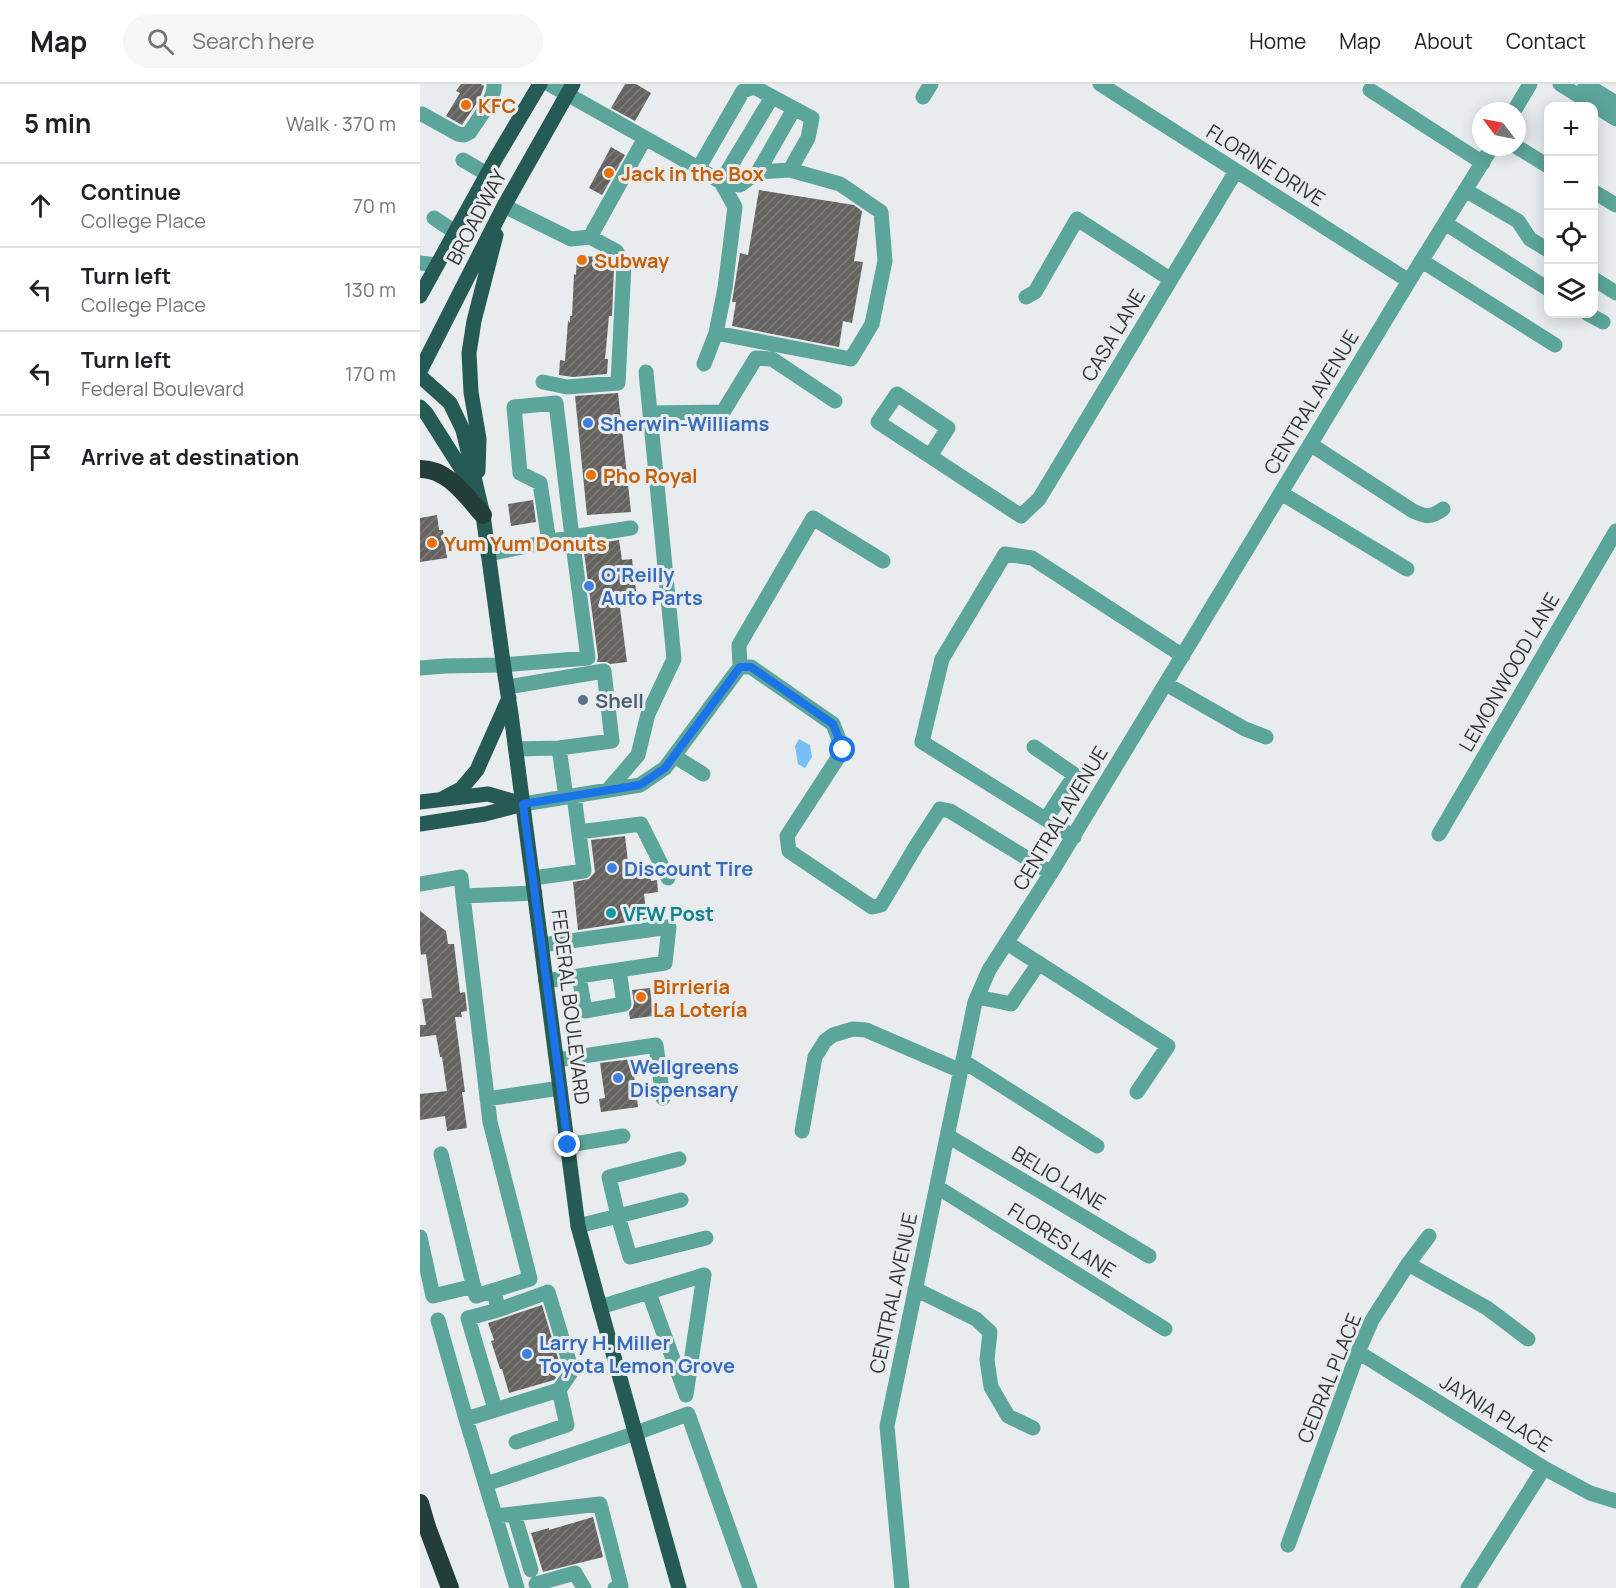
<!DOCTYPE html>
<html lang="en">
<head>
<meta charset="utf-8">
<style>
	body { margin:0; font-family:Manrope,sans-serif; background:#f6f6f6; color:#202124 }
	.controls { position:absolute; right:18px; top:18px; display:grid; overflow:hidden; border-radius:12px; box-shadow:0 3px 15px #0003 }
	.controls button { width:54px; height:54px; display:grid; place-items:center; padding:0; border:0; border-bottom:2px solid #e0e0e0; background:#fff; color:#202124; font:30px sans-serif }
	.compass { position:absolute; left:1052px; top:18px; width:54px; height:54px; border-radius:50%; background:#fff; box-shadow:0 3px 15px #0003; rotate:302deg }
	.stop { position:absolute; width:18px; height:18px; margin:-14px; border:4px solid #1a73e8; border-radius:50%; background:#fff }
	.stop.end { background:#1a73e8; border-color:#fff; box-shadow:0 2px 6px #0008 }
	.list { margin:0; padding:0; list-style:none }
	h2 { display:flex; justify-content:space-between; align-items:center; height:78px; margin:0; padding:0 24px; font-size:26px }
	h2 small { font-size:20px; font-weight:400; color:#757577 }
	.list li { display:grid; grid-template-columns:39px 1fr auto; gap:18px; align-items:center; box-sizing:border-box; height:84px; padding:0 24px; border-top:2px solid #e0e0e0 }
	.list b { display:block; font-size:22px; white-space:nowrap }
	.list p { margin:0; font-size:20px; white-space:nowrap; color:#757577 }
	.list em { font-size:20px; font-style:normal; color:#757577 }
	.icon { flex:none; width:33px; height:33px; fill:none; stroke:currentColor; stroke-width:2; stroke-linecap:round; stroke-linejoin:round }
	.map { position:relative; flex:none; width:1196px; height:1504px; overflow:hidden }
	header { display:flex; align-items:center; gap:36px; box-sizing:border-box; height:84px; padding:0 30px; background:#fff; border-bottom:2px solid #e0e0e0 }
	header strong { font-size:28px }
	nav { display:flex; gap:33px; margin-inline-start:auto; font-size:21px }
	.search { width:420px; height:54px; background:#f6f6f6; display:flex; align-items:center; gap:15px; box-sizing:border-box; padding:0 21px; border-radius:33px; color:#757577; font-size:22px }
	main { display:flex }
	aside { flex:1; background:#fff }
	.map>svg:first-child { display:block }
	.water { fill:#77bff6 }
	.building { fill:url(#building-hatch) }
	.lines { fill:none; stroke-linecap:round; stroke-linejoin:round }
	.minor { stroke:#5ca59b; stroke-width:15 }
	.major { stroke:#265a54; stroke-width:15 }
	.highway { stroke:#233e3a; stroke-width:18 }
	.route { stroke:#1a73e8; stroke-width:8 }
	.food-dot { fill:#e8710a; stroke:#e9ecee; stroke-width:2 }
	.shop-dot { fill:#3f7fe0; stroke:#e9ecee; stroke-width:2 }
	.service-dot { fill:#5c6f8a; stroke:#e9ecee; stroke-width:2 }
	.culture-dot { fill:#0f9aa8; stroke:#e9ecee; stroke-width:2 }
	.labels { text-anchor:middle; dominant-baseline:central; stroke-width:6; stroke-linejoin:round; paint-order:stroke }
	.food-label { font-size:20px; font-weight:bold; fill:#c56008; stroke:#e9ecee; text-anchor:start }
	.street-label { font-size:20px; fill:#333435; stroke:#e9ecee }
	.shop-label { font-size:20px; font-weight:bold; fill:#366cbe; stroke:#e9ecee; text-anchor:start }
	.service-label { font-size:20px; font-weight:bold; fill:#4e5e75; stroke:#e9ecee; text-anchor:start }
	.culture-label { font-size:20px; font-weight:bold; fill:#0d838f; stroke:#e9ecee; text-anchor:start }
</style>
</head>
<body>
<header>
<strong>Map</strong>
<div class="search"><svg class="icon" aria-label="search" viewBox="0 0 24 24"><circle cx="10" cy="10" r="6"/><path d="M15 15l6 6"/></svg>Search here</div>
<nav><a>Home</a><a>Map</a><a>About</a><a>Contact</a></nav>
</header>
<main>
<aside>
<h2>5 min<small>Walk · 370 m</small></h2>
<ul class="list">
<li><svg class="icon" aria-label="ahead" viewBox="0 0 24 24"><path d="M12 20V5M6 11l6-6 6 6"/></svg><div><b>Continue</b><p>College Place</p></div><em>70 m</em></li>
<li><svg class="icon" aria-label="left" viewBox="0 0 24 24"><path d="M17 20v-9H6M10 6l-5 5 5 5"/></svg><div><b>Turn left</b><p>College Place</p></div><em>130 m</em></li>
<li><svg class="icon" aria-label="left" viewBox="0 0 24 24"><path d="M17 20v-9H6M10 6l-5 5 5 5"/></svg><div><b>Turn left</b><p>Federal Boulevard</p></div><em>170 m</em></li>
<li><svg class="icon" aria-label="arrive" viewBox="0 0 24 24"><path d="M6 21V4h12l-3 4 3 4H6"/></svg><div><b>Arrive at destination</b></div></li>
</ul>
</aside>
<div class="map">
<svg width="1196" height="1504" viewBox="0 0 1196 1504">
	<defs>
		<pattern id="building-hatch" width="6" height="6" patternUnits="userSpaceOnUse" patternTransform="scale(1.5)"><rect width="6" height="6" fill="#656360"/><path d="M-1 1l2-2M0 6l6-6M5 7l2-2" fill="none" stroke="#7c7b78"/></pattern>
	</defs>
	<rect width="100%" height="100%" fill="#e9ecee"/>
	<path class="water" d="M379,655L390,661L392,673L385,684L378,680L375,662Z"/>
	<path class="building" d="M41,0H61L64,2L60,14L42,41L26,32L40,9L36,7Z
		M205,0H216L231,9L215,37L191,24Z
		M191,63L205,71L182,111L169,104Z
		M339,106L434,121L442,127L434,177L443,178L432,239L423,237L419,263L312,242L316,218H312L320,169L328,171Z
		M157,172L187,173L194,183L192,232H189L185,275H188L187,290L153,293L139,291L140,276L145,277L148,237L150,238V232H152L154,190L156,191Z
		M198,309L211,428L167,431L155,312Z
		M113,416L116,438L91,442L88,420Z
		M17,431L19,446H23L27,474L0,478V434Z
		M199,456L202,476L212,475L217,514L199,516L207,578L190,580L187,578H177L178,573L163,461Z
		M205,752L209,786L229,783L231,797L237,796L238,808L224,810L227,835L158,846L153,798L169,795L175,788L171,756Z
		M0,827L26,847L28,860H34L40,909L45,908L47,927L41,928L42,933H35L45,1008H42L47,1044L27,1047L25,1032L0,1036V1010L27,1007L22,973H20L16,951L0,953V941H6L2,915L12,914L6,870L1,871L0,862Z
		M230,904L233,932L210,935L209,928L213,924L214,919L212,906Z
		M212,975L218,1023L181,1028L179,1015L185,1014L180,979Z
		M122,1221L141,1284L133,1287L136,1294L134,1296L89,1309L82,1285H80L71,1257L74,1256L68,1239Z
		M173,1433L183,1473L123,1488L111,1449L129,1444V1446Z"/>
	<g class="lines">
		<path class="minor" d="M129,0L259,73L301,98L320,101L338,88L370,86L388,54L392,34L334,3L332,0
			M680,0L989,197
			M1140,0L1196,35
			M1165,0L1196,19
			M950,6L1063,79
			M503,13L511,0
			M1094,27L1110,0
			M2,30L38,50L44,51L50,48C57,36 76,14 74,0
			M1097,63L1128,82
			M43,76L67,90
			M278,85L323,7L334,3
			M338,88L374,25
			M1045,106L1098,137L1110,155L1128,166
			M1174,108L1196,121
			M84,122L151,155L170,153L196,167L204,180L198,299L147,303L123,298
			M14,134L35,148
			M1025,139L1128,205
			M170,153L225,54
			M1002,177L1135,261
			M0,179L17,181
			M1174,195L1196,209
			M606,213L615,208L657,135L750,195
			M1168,230L1183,238
			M296,249L431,275L452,240L465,177L461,128L420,100L370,86
			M284,280L296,249L305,204L315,123L301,98L352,13
			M230,329L303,328L336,274L352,275L415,317
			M890,360L993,427C1006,433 1011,434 1023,425
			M510,372L528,344L477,310L458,338L601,432L619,415L816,87
			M861,409L987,485
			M129,458L120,399L100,389L94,323L136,319L152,453L211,444
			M320,583H331L413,640L423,666L367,752L369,767L452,823L461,821L496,762L520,725L530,727L631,789
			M320,583L319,561L393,434L463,477
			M0,584L25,582L83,581L168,574L152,453L68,470
			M746,600L825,645L846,653
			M87,603L184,587L192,657L139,664L96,665
			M614,663L655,691L626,735
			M139,664L146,713
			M254,672L283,690
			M188,706L218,671L228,630L254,575L226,288
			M103,720L220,701L245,684L320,583
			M159,748L221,740L248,794
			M1019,750L1196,447
			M654,753L502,658L522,575L585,470L612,474L763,572
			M113,794L164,787L154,712
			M0,800L41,793L43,812L115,809
			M587,859L748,962L717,1008
			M122,861L249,843L245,879L126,897
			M159,892L165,927L204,920L199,886
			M558,913L591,920L619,879
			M137,976L236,961L243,1014
			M543,977L677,1062
			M67,1015L140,1004
			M382,1047L395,973L405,957L413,951L433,945L446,946L541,987
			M528,1052L729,1172
			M148,1061L203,1052
			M21,1070L56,1212L110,1195L70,1038L43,812
			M517,1103L745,1245
			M261,1116L198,1132L210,1173L286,1154
			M158,1142L198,1132L189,1093L259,1075
			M0,1153L13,1212L54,1202
			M988,1180L1067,1224L1108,1255
			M495,1205L556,1235L570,1248L567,1276L571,1303L588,1332L613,1344
			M229,1209L265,1308
			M180,1223L284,1191L266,1311
			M18,1236L46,1335L139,1306L152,1287L128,1208L78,1226L74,1206
			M938,1268L1124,1384L1170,1409L1196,1417
			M75,1325L48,1234L78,1226
			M46,1335L97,1504
			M96,1358L147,1341L139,1306
			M66,1400L216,1349L268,1330L330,1504
			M94,1430L111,1486
			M76,1432L180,1420L201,1502L195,1504
			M868,1461L938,1268L952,1236L988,1180L1009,1152
			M118,1504L116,1500L155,1489L164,1504
			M482,1504L467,1342L555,918L569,886L631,789L989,197L1072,63
			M1048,1504L1124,1384"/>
		<path class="major" d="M0,212L76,74L120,0
			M0,287L84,122L153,0
			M0,292L30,319L43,346L63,431L84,585L91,630L158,1142L180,1223L259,1504
			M0,323L6,329L51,400
			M58,387L59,355L51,308L49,269L54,237L76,151
			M24,714L41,705L57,686L89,614
			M0,718L68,710L103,720
			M0,740L65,730L103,720"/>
		<path class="highway" d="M0,385C27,384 47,413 63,431
			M0,1419L7,1443L30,1504"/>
	</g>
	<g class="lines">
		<path class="route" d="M148,1061L103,720L220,701L245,684L320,583H331L413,640L423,666"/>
	</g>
	<g class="food-dot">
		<circle cx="46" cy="21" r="6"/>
		<circle cx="189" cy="89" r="6"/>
		<circle cx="162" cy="176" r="6"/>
		<circle cx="171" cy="391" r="6"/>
		<circle cx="12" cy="459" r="6"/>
		<circle cx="221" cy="913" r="6"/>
	</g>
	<g class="shop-dot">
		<circle cx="168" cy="339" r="6"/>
		<circle cx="169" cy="502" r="6"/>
		<circle cx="192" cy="784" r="6"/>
		<circle cx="198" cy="994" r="6"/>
		<circle cx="107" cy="1270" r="6"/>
	</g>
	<circle class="service-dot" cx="163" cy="616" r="6"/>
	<circle class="culture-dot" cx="191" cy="829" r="6"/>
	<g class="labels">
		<g class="food-label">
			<text x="58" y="21">KFC</text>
			<text x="201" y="89">Jack in the Box</text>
			<text x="174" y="176">Subway</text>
			<text x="183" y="391">Pho Royal</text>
			<text x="24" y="459">Yum Yum Donuts</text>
			<text x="233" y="902">Birrieria<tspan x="233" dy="23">La Lotería</tspan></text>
		</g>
		<g class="street-label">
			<text transform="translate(846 81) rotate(32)">FLORINE DRIVE</text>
			<text transform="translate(56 133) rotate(-62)">BROADWAY</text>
			<text transform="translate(693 251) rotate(-59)">CASA LANE</text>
			<text transform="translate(891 318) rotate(-59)">CENTRAL AVENUE</text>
			<text transform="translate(1089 588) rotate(-60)">LEMONWOOD LANE</text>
			<text transform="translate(640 734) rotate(-59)">CENTRAL AVENUE</text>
			<text transform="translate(151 923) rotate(83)">FEDERAL BOULEVARD</text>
			<text transform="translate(639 1094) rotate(31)">BELIO LANE</text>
			<text transform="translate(642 1156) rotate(32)">FLORES LANE</text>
			<text transform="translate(473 1209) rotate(-78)">CENTRAL AVENUE</text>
			<text transform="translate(909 1294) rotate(-68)">CEDRAL PLACE</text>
			<text transform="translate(1076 1329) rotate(32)">JAYNIA PLACE</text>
		</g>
		<g class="shop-label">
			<text x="180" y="339">Sherwin-Williams</text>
			<text x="181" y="490">O'Reilly<tspan x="181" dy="23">Auto Parts</tspan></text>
			<text x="204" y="784">Discount Tire</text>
			<text x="210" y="982">Wellgreens<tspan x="210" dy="23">Dispensary</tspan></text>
			<text x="119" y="1258">Larry H. Miller<tspan x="119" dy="23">Toyota Lemon Grove</tspan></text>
		</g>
		<g class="service-label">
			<text x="175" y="616">Shell</text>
		</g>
		<g class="culture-label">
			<text x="203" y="829">VFW Post</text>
		</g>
	</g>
</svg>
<div class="controls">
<button>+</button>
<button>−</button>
<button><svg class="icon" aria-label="locate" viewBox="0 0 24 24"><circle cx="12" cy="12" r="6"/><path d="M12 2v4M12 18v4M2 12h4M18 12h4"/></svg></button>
<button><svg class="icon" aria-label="layers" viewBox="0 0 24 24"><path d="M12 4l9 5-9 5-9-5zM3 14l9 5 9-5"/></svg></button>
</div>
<svg class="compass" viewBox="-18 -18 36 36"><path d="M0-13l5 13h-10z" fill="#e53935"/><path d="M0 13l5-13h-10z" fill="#757577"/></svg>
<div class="stop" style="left:423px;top:666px"></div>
<div class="stop end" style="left:148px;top:1061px"></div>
</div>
</main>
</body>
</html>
